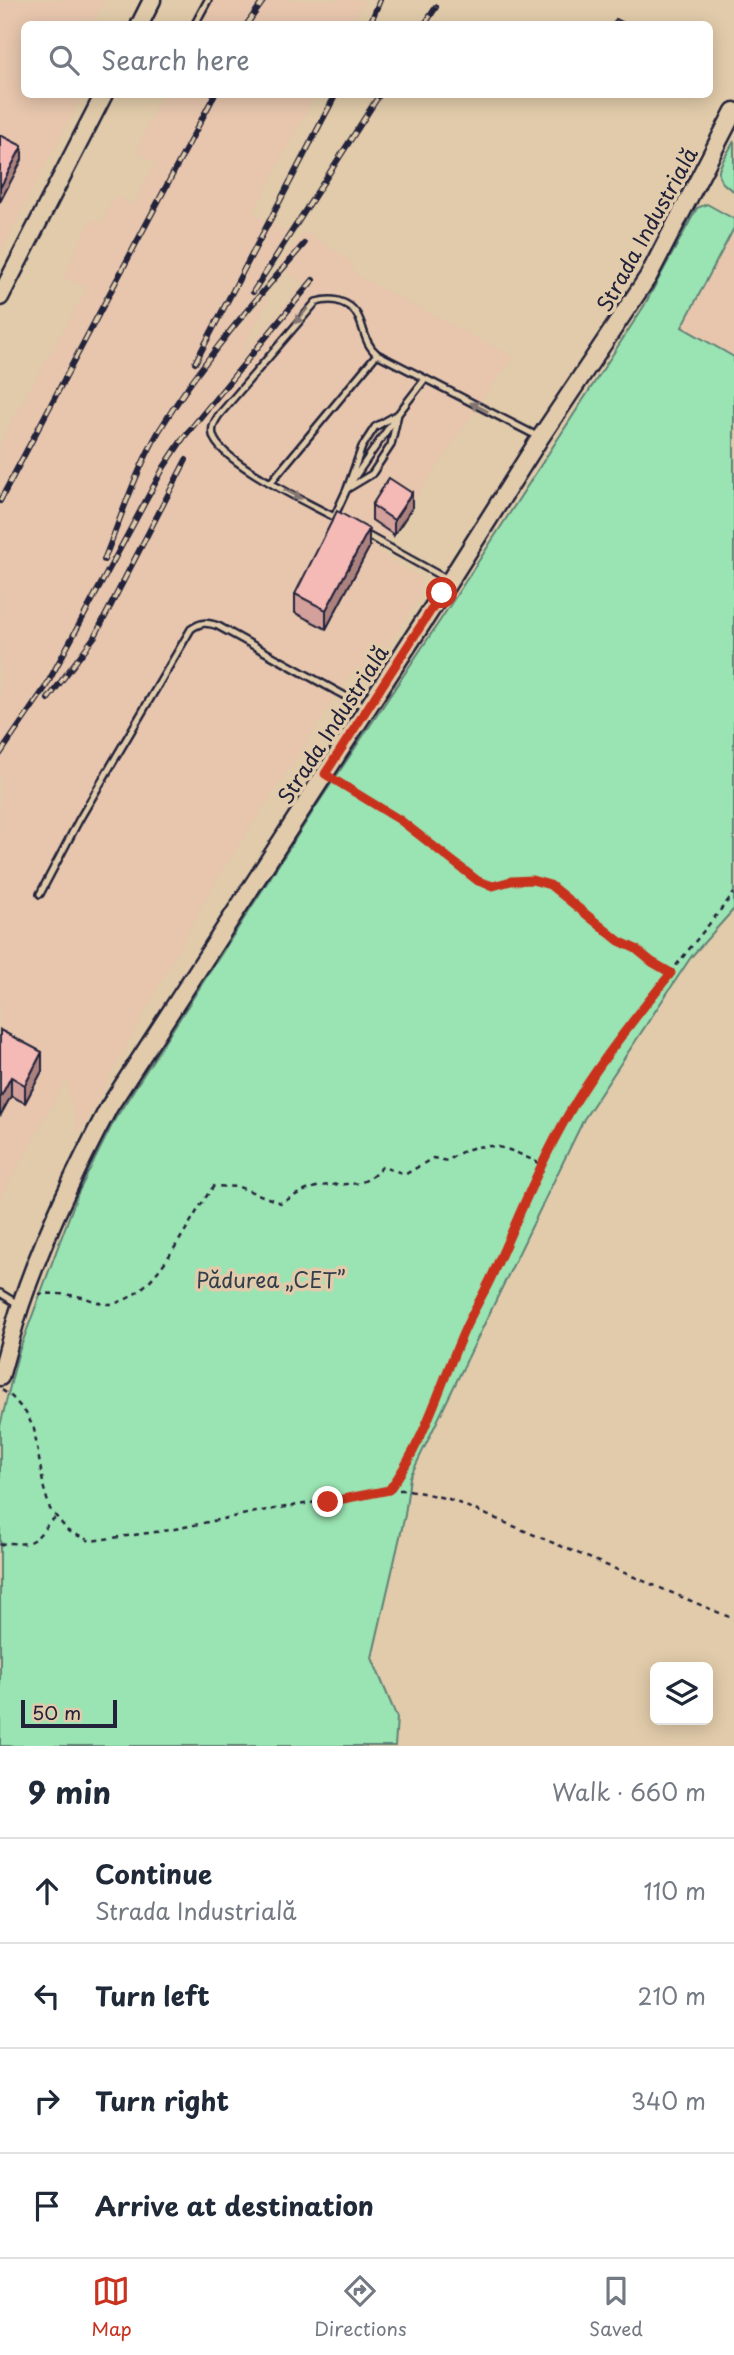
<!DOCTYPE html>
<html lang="en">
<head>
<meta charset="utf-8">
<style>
	body { margin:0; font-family:"Playpen Sans",sans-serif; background:#f6f6f7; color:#1f2937 }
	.controls { position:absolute; right:21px; bottom:21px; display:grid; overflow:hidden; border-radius:10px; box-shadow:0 4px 18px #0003 }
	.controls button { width:63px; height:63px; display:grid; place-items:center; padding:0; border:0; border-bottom:2px solid #e0e1e3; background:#fff; color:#1f2937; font:35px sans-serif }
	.scale { position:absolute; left:21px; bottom:18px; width:96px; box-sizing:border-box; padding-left:7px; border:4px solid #22223b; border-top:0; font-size:19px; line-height:24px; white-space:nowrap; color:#22223b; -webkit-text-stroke:5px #e1cbaa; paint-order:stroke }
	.stop { position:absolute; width:21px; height:21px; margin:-16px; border:5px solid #c8321e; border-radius:50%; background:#fff }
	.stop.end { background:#c8321e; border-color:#fff; box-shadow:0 2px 7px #0008 }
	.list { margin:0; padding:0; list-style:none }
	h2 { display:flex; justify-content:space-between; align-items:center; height:91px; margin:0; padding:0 28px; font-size:30px }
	h2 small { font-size:23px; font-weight:400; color:#747a83 }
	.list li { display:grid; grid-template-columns:46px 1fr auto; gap:21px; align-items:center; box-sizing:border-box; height:105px; padding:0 28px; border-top:2px solid #e0e1e3 }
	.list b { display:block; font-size:26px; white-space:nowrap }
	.list p { margin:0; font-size:23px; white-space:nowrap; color:#747a83 }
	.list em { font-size:23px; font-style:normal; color:#747a83 }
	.icon { flex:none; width:38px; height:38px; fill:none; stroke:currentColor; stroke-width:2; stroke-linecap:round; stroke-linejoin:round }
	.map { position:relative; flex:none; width:734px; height:1746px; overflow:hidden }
	.search { position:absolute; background:#fff; box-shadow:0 4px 18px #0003; left:21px; right:21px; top:21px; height:77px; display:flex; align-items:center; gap:18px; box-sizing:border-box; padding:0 24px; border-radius:10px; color:#747a83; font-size:26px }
	.sheet { height:511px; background:#fff }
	nav { display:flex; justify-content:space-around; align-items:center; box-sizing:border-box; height:98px; border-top:2px solid #e0e1e3; background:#fff; font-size:19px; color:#747a83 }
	nav a { display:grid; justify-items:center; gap:4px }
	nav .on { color:#c8321e }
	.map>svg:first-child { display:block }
	.built { fill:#e7c6ad }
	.green { fill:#9ae3b2; stroke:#5e8276; stroke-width:2 }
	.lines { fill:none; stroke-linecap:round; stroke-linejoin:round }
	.lane-casing { stroke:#22223b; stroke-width:10 }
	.secondary-casing { stroke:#22223b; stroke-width:21 }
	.path { stroke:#22223b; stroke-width:2.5; stroke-dasharray:5 5; stroke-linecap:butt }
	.lane { stroke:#e1cbaa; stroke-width:5 }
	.secondary { stroke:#e1cbaa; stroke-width:16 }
	.rail-casing { stroke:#22223b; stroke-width:6 }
	.rail { stroke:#e1cbaa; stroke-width:3.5; stroke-dasharray:10; stroke-linecap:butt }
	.wall { fill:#d3a09c; stroke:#22223b; stroke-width:2 }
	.shaded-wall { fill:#ac827f; stroke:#22223b; stroke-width:2 }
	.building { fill:#f5bab5; stroke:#22223b; stroke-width:2 }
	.oneway { fill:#827672 }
	.route { stroke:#c8321e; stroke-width:9 }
	.labels { text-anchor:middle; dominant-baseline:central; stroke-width:7; stroke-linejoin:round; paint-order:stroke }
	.street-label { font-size:21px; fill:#22223b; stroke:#e1cbaa }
	.park-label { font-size:21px; fill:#343f4d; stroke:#e1cbaa }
</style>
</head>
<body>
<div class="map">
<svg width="734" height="1746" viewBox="0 0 734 1746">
	<rect width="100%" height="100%" fill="#e1cbaa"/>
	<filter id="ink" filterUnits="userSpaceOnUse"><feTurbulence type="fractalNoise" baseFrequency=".0143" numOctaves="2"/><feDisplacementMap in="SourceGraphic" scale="14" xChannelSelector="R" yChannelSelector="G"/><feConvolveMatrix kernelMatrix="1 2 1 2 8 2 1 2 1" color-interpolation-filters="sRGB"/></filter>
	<g filter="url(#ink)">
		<path class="built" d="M0,0H105L92,24H24V94L82,95L0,254Z
			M203,0H366L352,24H190Z
			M163,95H315L253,213L289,232L257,287L259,291L235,321L242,325L265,296L269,299L240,356L304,283L277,266L305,231L349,260L356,275L514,357L493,384L410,506L412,508L394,535L391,533L378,552L421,578L419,599L374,666L354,669L217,878L79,1134L66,1080L0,1199V442L87,288L63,277L91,219L101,223L115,195L133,205L155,163L136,151Z
			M734,228V357L681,327Z"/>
		<path class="green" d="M734,141V191C706,176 723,163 734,141Z
			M707,204L734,219V228L682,327L734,357V909L691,957L584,1119L410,1477L405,1515L372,1658L397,1718L395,1746H0V1426L18,1354L78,1193L115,1119L319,802L441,619L644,306L697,208Z"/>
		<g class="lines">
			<g class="lane-casing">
				<path id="lane" d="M195,24L208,0
					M352,481L396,417
					M271,482L377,354
					M347,489L362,447L375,427L398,414
					M335,515L347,489L372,474L391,445L398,414L425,379
					M338,519C312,505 218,461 213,435C211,427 215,421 219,415L316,302C324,300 330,299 338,301C369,310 357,338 377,354L537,436
					M365,534L448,580
					M40,894L79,820L191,629C201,622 206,622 218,626L365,707
					M0,1293L18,1304"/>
			</g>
			<g class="secondary-casing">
				<path id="secondary" d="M140,24L152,0
					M0,297L104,94
					M0,1377C7,1353 13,1328 21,1304C44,1236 75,1171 109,1107L442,593L540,438L648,277L734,111"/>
			</g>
			<path class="path" d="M337,781L400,820L478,881L493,886L511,881L532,880L549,885L619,941L636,949L652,962L672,973
				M38,1294C53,1293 67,1294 82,1297C90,1299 100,1304 108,1304C155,1302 188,1218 214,1186L239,1187L281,1203C294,1196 307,1188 322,1186C349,1181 361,1191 382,1167L406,1174L433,1158L447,1161C483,1135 507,1147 542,1165
				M2,1390L12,1397L26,1413L34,1429L44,1489L50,1509L68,1531L90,1541L170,1530L256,1512L389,1490L401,1474L420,1439L440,1394L464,1332L493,1274L548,1152L581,1093L631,1022L734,893
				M389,1490H409L449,1499L734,1619
				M0,1545C9,1540 19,1546 29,1542C41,1538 45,1524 55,1518"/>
			<use href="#lane" class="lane"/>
			<use href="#secondary" class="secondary"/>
			<g class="rail-casing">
				<path id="rail" d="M247,24L264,0
					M370,24L380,0
					M425,24L436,7
					M253,292L380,94
					M195,363L336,94
					M0,501L215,94
					M104,560C121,517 136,471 159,431C200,363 252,304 304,244
					M48,699L95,636L186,460
					M0,754L45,688L164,467L184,437L313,280"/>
			</g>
			<use href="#rail" class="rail"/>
		</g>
		<path class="wall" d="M372,505L412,508L394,535L372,520Z
			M369,548L326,629L295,613V594Z
			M0,1030L42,1071L25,1103L11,1096L0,1116Z"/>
		<path class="shaded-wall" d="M22,146V160L0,202V188Z
			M412,493V508L394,535V520Z
			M369,529V548L326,629V610Z
			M42,1052V1071L25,1103V1085Z
			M11,1077V1096L0,1116V1098Z"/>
		<path class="building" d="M616,19L626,24H613Z
			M0,135L22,146L0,188Z
			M389,478L412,493L394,520L372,505Z
			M337,511L369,529L326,610L295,594Z
			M0,1030L42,1052L25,1085L11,1077L0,1098Z"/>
		<defs><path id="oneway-solid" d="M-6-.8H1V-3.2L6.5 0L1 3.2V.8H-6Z" transform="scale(1.75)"/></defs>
		<g class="oneway">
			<use href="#oneway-solid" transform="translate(301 316) rotate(130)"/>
			<use href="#oneway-solid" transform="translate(479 407) rotate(-153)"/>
			<use href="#oneway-solid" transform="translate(293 494) rotate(29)"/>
		</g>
	</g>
	<g class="lines" filter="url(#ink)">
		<path class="route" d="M328,1502L389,1490C425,1442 440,1385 464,1331C473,1310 486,1291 495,1269C522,1210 546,1147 582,1092C609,1050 640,1011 671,973L652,962L636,949L619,941L550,885L532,880L511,881L493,886L478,881L400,820L325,774L442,593"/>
	</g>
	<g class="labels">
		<g class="street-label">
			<text transform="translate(646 229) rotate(-61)">Strada Industrială</text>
			<text transform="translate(332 724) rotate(-57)">Strada Industrială</text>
		</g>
		<g class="park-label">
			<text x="271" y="1279">Pădurea „CET”</text>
		</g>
	</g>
</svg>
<div class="controls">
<button><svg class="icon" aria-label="layers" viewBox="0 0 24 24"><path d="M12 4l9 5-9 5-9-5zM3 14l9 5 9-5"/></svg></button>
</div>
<div class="scale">50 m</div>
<div class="stop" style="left:442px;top:593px"></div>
<div class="stop end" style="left:328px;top:1502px"></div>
<div class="search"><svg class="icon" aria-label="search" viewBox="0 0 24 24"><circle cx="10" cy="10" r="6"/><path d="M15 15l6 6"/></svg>Search here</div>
</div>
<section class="sheet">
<h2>9 min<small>Walk · 660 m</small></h2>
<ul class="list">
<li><svg class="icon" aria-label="ahead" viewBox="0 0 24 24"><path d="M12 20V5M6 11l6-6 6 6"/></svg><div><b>Continue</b><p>Strada Industrială</p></div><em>110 m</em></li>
<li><svg class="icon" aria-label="left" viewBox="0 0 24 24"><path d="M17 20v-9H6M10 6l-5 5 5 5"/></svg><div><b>Turn left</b></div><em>210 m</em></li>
<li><svg class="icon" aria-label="right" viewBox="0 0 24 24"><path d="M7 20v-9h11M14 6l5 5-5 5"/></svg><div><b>Turn right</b></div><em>340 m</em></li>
<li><svg class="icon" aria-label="arrive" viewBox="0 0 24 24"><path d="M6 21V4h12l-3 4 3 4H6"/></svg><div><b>Arrive at destination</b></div></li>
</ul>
</section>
<nav>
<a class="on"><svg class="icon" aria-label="map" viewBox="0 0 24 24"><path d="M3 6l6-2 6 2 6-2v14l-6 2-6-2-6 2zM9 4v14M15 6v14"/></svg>Map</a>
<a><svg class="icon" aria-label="directions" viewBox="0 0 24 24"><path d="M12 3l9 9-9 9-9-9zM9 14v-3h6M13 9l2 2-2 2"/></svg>Directions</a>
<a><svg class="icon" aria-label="saved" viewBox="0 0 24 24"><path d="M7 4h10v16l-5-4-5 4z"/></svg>Saved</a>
</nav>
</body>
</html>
